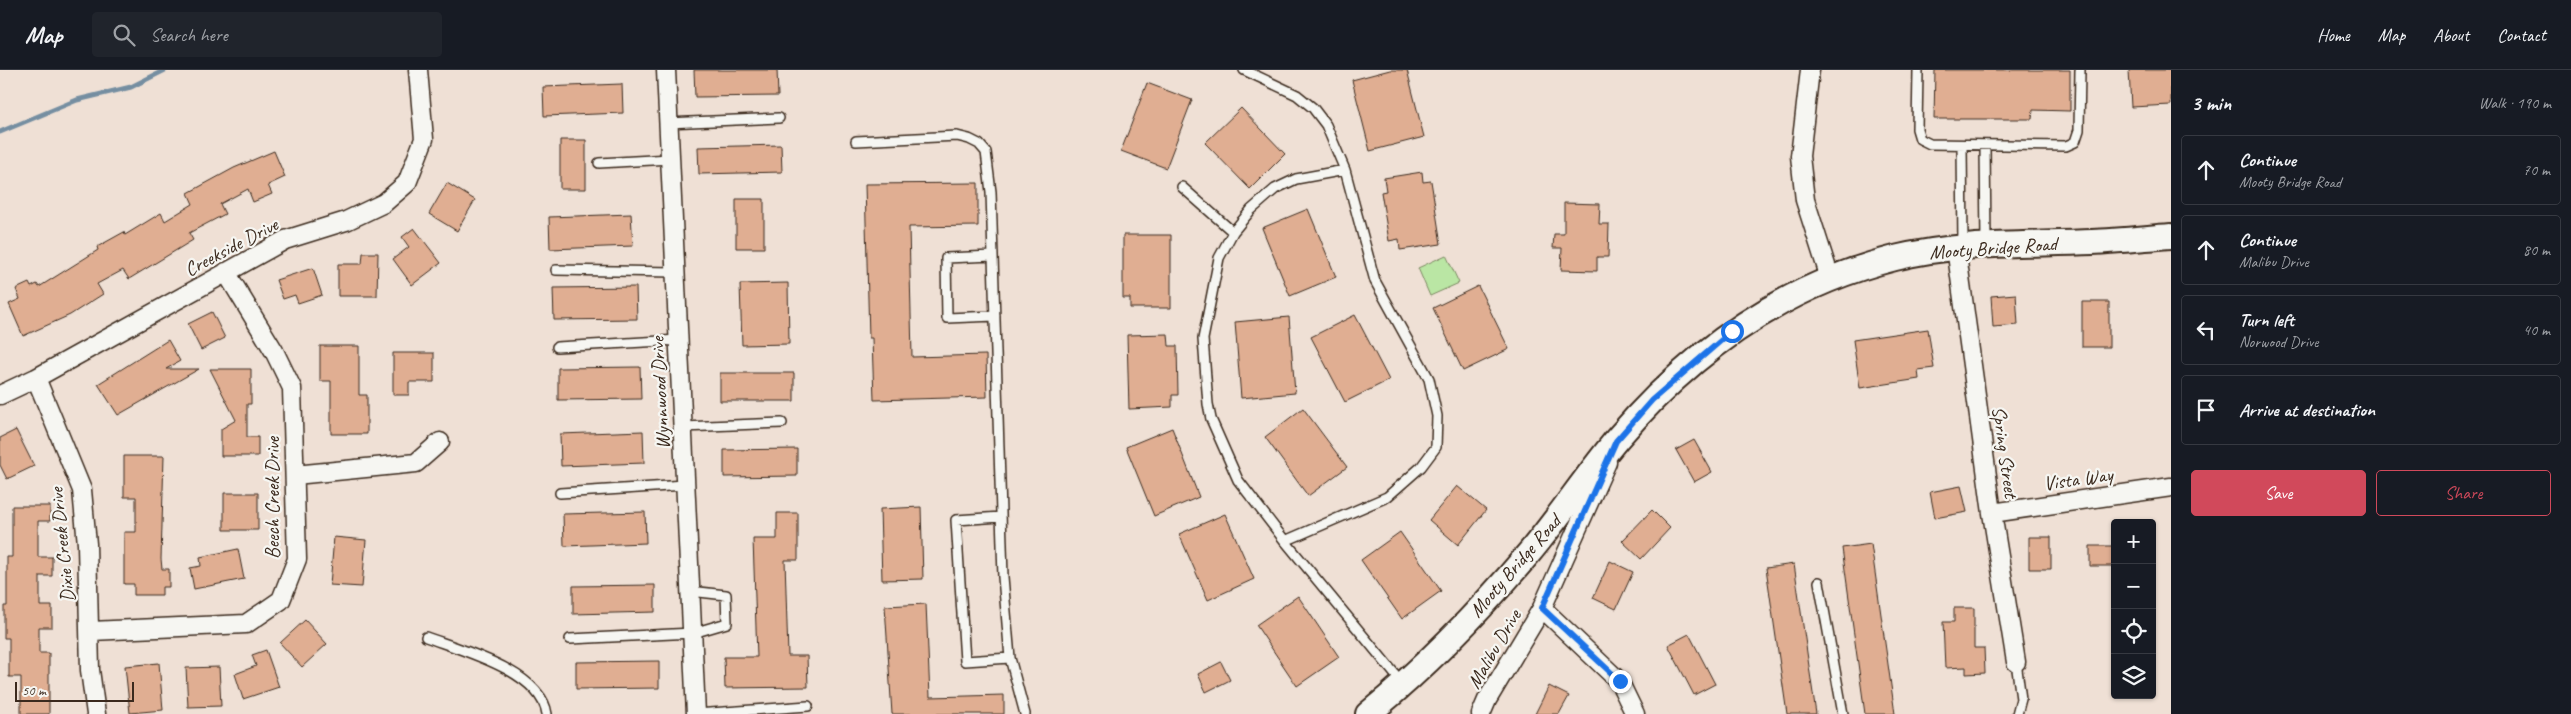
<!DOCTYPE html>
<html lang="en">
<head>
<meta charset="utf-8">
<style>
	body { margin:0; font-family:Caveat,sans-serif; background:#20242c; color:#f1f3f6 }
	.controls { position:absolute; right:15px; bottom:15px; display:grid; overflow:hidden; border-radius:5px; box-shadow:0 1px 4px #0004 }
	.controls button { width:45px; height:45px; display:grid; place-items:center; padding:0; border:0; border-bottom:1px solid #363941; background:#171b24; color:#f1f3f6; font:25px sans-serif }
	.scale { position:absolute; left:15px; bottom:12px; width:119px; box-sizing:border-box; padding-left:5px; border:2px solid #3b2a1e; border-top:0; font-size:14px; line-height:18px; white-space:nowrap; color:#3b2a1e; -webkit-text-stroke:4px #f6f6f2; paint-order:stroke }
	.stop { position:absolute; width:15px; height:15px; margin:-11px; border:4px solid #1a73e8; border-radius:50%; background:#fff }
	.stop.end { background:#1a73e8; border-color:#fff; box-shadow:0 1px 5px #0008 }
	.list { margin:0; padding:0; list-style:none }
	h2 { display:flex; justify-content:space-between; align-items:center; height:65px; margin:0; padding:0 20px; font-size:21px }
	h2 small { font-size:16px; font-weight:400; color:#9ea1a6 }
	.list li { display:grid; grid-template-columns:32px 1fr auto; gap:15px; align-items:center; box-sizing:border-box; height:70px; margin:0 10px 10px; padding:0 10px; border:1px solid #363941; border-radius:5px }
	.list b { display:block; font-size:19px; white-space:nowrap }
	.list p { margin:0; font-size:16px; white-space:nowrap; color:#9ea1a6 }
	.list em { font-size:16px; font-style:normal; color:#9ea1a6 }
	.actions { display:flex; gap:10px; padding:15px 20px }
	.actions a { flex:1; padding:11px 0; border:1px solid #d1495b; border-radius:5px; text-align:center; font-size:18px; color:#d1495b }
	.actions .main { background:#d1495b; color:#fff }
	.icon { flex:none; width:28px; height:28px; fill:none; stroke:currentColor; stroke-width:2; stroke-linecap:round; stroke-linejoin:round }
	.map { position:relative; flex:none; width:2171px; height:644px; overflow:hidden }
	header { display:flex; align-items:center; gap:30px; box-sizing:border-box; height:70px; padding:0 25px; background:#171b24; border-bottom:1px solid #363941 }
	header strong { font-size:24px }
	nav { display:flex; gap:28px; margin-inline-start:auto; font-size:18px }
	.search { width:350px; height:45px; background:#20242c; display:flex; align-items:center; gap:12px; box-sizing:border-box; padding:0 18px; border-radius:5px; color:#9ea1a6; font-size:19px }
	main { display:flex }
	aside { flex:1; background:#171b24 }
	.map>svg:first-child { display:block }
	.green { fill:#bae6a4; stroke:#7a8861 }
	.lines { fill:none; stroke-linecap:round; stroke-linejoin:round }
	.stream { stroke:#748ea1; stroke-width:5 }
	.building { fill:#e0ae92; stroke:#3b2a1e }
	.lane-casing { stroke:#3b2a1e; stroke-width:12 }
	.street-casing { stroke:#3b2a1e; stroke-width:21 }
	.secondary-casing { stroke:#3b2a1e; stroke-width:28 }
	.lane { stroke:#f6f6f2; stroke-width:9 }
	.street { stroke:#f6f6f2; stroke-width:18 }
	.secondary { stroke:#f6f6f2; stroke-width:24 }
	.route { stroke:#1a73e8; stroke-width:6 }
	.labels { text-anchor:middle; dominant-baseline:central; stroke-width:4.5; stroke-linejoin:round; paint-order:stroke }
	.street-label { font-size:20px; fill:#3b2a1e; stroke:#f6f6f2 }
</style>
</head>
<body>
<header>
<strong>Map</strong>
<div class="search"><svg class="icon" aria-label="search" viewBox="0 0 24 24"><circle cx="10" cy="10" r="6"/><path d="M15 15l6 6"/></svg>Search here</div>
<nav><a>Home</a><a>Map</a><a>About</a><a>Contact</a></nav>
</header>
<main>
<div class="map">
<svg width="2171" height="644" viewBox="0 0 2171 644">
	<rect width="100%" height="100%" fill="#efe0d5"/>
	<filter id="ink" filterUnits="userSpaceOnUse"><feTurbulence type="fractalNoise" baseFrequency=".02" numOctaves="2"/><feDisplacementMap in="SourceGraphic" scale="10" xChannelSelector="R" yChannelSelector="G"/><feConvolveMatrix kernelMatrix="1 2 1 2 8 2 1 2 1" color-interpolation-filters="sRGB"/></filter>
	<g filter="url(#ink)">
		<path class="green" d="M1446,185L1459,213L1430,226L1418,198Z"/>
		<g class="lines">
			<path class="stream" d="M0,62L77,30L131,17L165,0"/>
		</g>
		<path class="building" d="M694,0H777L778,26L695,27Z
			M1390,0H1407L1424,67L1370,81L1352,10Z
			M1935,0H2070V41L2033,40L2032,49H1934Z
			M2129,0H2171V35L2131,37Z
			M1147,13L1192,30L1166,98L1121,81Z
			M622,14L623,43L544,46L543,17Z
			M1241,38L1285,84L1250,119L1205,73Z
			M560,70H586V119H560Z
			M781,75L782,102L699,104L698,77Z
			M274,81L285,107L268,115L272,124L253,132L248,119L220,134L225,144L189,163L193,170L129,209L123,200L97,214L103,224L70,245L23,266L9,234L20,229L16,219L29,213L31,217L37,214L39,217L98,180L97,177L124,162L125,165L161,143L165,151L193,134L188,123L234,98Z
			M1422,102L1423,112L1431,111L1441,174L1400,180L1399,169L1389,171L1381,122L1386,121L1384,108Z
			M447,113L475,130L457,161L429,144Z
			M978,113V156L909,157L912,287L986,285L987,327L874,330L872,268H869L865,114Z
			M736,129H764V178H736Z
			M1564,133L1600,134L1599,154H1609L1608,187H1597V201L1561,200L1562,178H1553L1554,164H1564Z
			M1308,139L1336,207L1290,226L1262,158Z
			M631,144L633,176L550,179L549,147Z
			M414,158L441,193L412,215L393,189L409,177L402,167Z
			M1123,165H1171V238H1130V228H1123Z
			M363,183H378L377,226H338V194H362Z
			M313,198L322,225L298,233L295,225L283,229L276,210Z
			M788,213L789,274L742,275L740,214Z
			M1478,216L1509,279L1463,301L1433,238Z
			M636,217L637,249L554,250L553,218Z
			M2016,224L2018,255L1993,257L1991,226Z
			M2082,232H2109V277H2082Z
			M212,242L225,268L201,280L188,254Z
			M1355,245L1389,310L1345,332L1311,267Z
			M1289,247L1295,323L1241,328L1235,252Z
			M1928,259L1934,298L1918,300L1919,309L1860,318L1853,270Z
			M1168,264L1169,276H1177L1178,325H1172V337L1129,339L1127,265Z
			M168,270L180,291L166,299H199L118,345L98,314Z
			M320,276H359V325H367V364H331V311H320Z
			M393,283H434V312H409V325H393Z
			M640,297L641,329L558,330V298Z
			M210,299H251V334H247V367H258V386H221V359L236,350Z
			M720,303H794V331H720Z
			M1303,338L1347,397L1308,426L1265,367Z
			M1172,358L1199,427L1154,446L1126,377Z
			M16,360L34,396L7,409L0,395V368Z
			M643,361L644,393L561,396L560,364Z
			M1694,370L1712,402L1694,412L1676,380Z
			M797,379V406L724,407V380Z
			M124,386H164L161,489L162,499H169V517H162V525H134V514H124V462H136V427H124Z
			M1457,416L1486,440L1458,475L1429,450Z
			M1961,416L1967,442L1935,448L1930,422Z
			M224,423H258V460H224Z
			M12,436H50V451H38V487H52V506H40V536H52V557H39V583H49V644H21V607H9V568H4V536H7V487H12Z
			M921,437L923,509L882,510L880,439Z
			M1652,440L1670,458L1641,489L1622,471Z
			M645,442L646,473L564,476L563,444Z
			M777,443H798V490H785L788,586H807L808,617L725,618L724,587H757L753,469H777Z
			M1225,444L1254,509L1208,530L1179,464Z
			M1400,462L1441,521L1402,549L1361,490Z
			M334,467L366,470L362,517L330,515Z
			M2029,467H2051V499H2029Z
			M1871,474L1895,644H1865L1842,478Z
			M2090,476H2115V496H2090Z
			M238,479L244,509L194,519L190,498L201,496L200,487Z
			M1610,491L1633,502L1616,539L1593,528Z
			M1794,494L1816,644H1787L1766,498Z
			M655,515V542L573,544V516Z
			M1298,526L1339,587L1297,616L1256,555Z
			M926,534L930,627L1004,625V644H892L885,536Z
			M1954,538H1974V578H1984L1985,603L1966,604V597L1945,598L1943,552H1954Z
			M305,550L327,574L302,597L280,573Z
			M1689,564L1715,614L1694,625L1668,575Z
			M266,580L279,617L243,629L235,604L256,596L252,585Z
			M659,591V618L576,619V592Z
			M1221,592L1230,610L1206,622L1198,604Z
			M159,593L163,640L130,643L125,596Z
			M219,597L221,636L188,637L186,598Z
			M1549,616L1569,626L1559,644H1535Z"/>
		<g class="lines">
			<g class="lane-casing">
				<path id="lane" d="M1244,0L1297,25L1313,38L1326,55L1345,100L1375,211L1429,309L1437,346L1436,377L1421,397L1387,427L1285,471
					M1918,0L1917,59L1920,69L1930,74L2066,76L2075,72L2079,60L2080,0
					M667,53L779,48
					M856,71L957,66L969,69L979,74L986,82L991,122L1003,507L1010,588L1025,644
					M1962,75L1963,176
					M1985,76L1986,174
					M599,93L670,89
					M1345,100L1296,109L1275,119L1251,140L1233,162L1219,188L1203,269L1208,334L1211,349L1238,410L1285,471L1403,614
					M1182,117L1233,162
					M993,186L946,188L947,248L995,246
					M556,200L674,202
					M557,277L679,270
					M683,357L782,353
					M560,423L685,415
					M1001,447L956,450L965,591L1010,588
					M1819,512L1843,644
					M426,567C461,580 541,601 547,644
					M570,569L693,563L727,553L726,525L690,521
					M2016,592L2021,629L2017,644
					M696,644L808,636"/>
			</g>
			<g class="street-casing">
				<path id="street" d="M666,0L696,644
					M1810,0L1800,86L1805,130L1830,208
					M1956,177L1992,443L2016,592
					M36,308L82,420L87,474L90,600L96,644
					M0,325L36,308L285,170L346,151L384,133L407,113L424,69L418,0
					M295,405L416,393L440,372
					M1992,443L2171,417
					M1542,538L1619,611L1635,644
					M91,561L246,554L281,530L297,489L292,318L274,281L226,202
					M1481,644L1487,630L1542,538L1607,392"/>
			</g>
			<g class="secondary-casing">
				<path id="secondary" d="M1368,644C1427,596 1480,541 1529,483C1560,446 1586,406 1617,369C1691,282 1783,216 1895,188C1960,172 2025,175 2092,172C2118,171 2145,168 2171,166"/>
			</g>
			<use href="#lane" class="lane"/>
			<use href="#street" class="street"/>
			<use href="#secondary" class="secondary"/>
		</g>
	</g>
	<g class="lines" filter="url(#ink)">
		<path class="route" d="M1620,611L1542,538L1616,371L1652,330L1732,261"/>
	</g>
	<g class="labels">
		<g class="street-label">
			<text transform="translate(231 177) rotate(-28)">Creekside Drive</text>
			<text transform="translate(1993 178) rotate(-4)">Mooty Bridge Road</text>
			<text transform="translate(660 323) rotate(-93)">Wynnwood Drive</text>
			<text transform="translate(2005 382) rotate(82)">Spring Street</text>
			<text transform="translate(2078 409) rotate(-8)">Vista Way</text>
			<text transform="translate(272 428) rotate(-90)">Beech Creek Drive</text>
			<text transform="translate(62 475) rotate(-96)">Dixie Creek Drive</text>
			<text transform="translate(1515 496) rotate(-49)">Mooty Bridge Road</text>
			<text transform="translate(1494 579) rotate(-60)">Malibu Drive</text>
		</g>
	</g>
</svg>
<div class="controls">
<button>+</button>
<button>−</button>
<button><svg class="icon" aria-label="locate" viewBox="0 0 24 24"><circle cx="12" cy="12" r="6"/><path d="M12 2v4M12 18v4M2 12h4M18 12h4"/></svg></button>
<button><svg class="icon" aria-label="layers" viewBox="0 0 24 24"><path d="M12 4l9 5-9 5-9-5zM3 14l9 5 9-5"/></svg></button>
</div>
<div class="scale">50 m</div>
<div class="stop" style="left:1732px;top:261px"></div>
<div class="stop end" style="left:1620px;top:611px"></div>
</div>
<aside>
<h2>3 min<small>Walk · 190 m</small></h2>
<ul class="list">
<li><svg class="icon" aria-label="ahead" viewBox="0 0 24 24"><path d="M12 20V5M6 11l6-6 6 6"/></svg><div><b>Continue</b><p>Mooty Bridge Road</p></div><em>70 m</em></li>
<li><svg class="icon" aria-label="ahead" viewBox="0 0 24 24"><path d="M12 20V5M6 11l6-6 6 6"/></svg><div><b>Continue</b><p>Malibu Drive</p></div><em>80 m</em></li>
<li><svg class="icon" aria-label="left" viewBox="0 0 24 24"><path d="M17 20v-9H6M10 6l-5 5 5 5"/></svg><div><b>Turn left</b><p>Norwood Drive</p></div><em>40 m</em></li>
<li><svg class="icon" aria-label="arrive" viewBox="0 0 24 24"><path d="M6 21V4h12l-3 4 3 4H6"/></svg><div><b>Arrive at destination</b></div></li>
</ul>
<div class="actions"><a class="main">Save</a><a>Share</a></div>
</aside>
</main>
</body>
</html>
